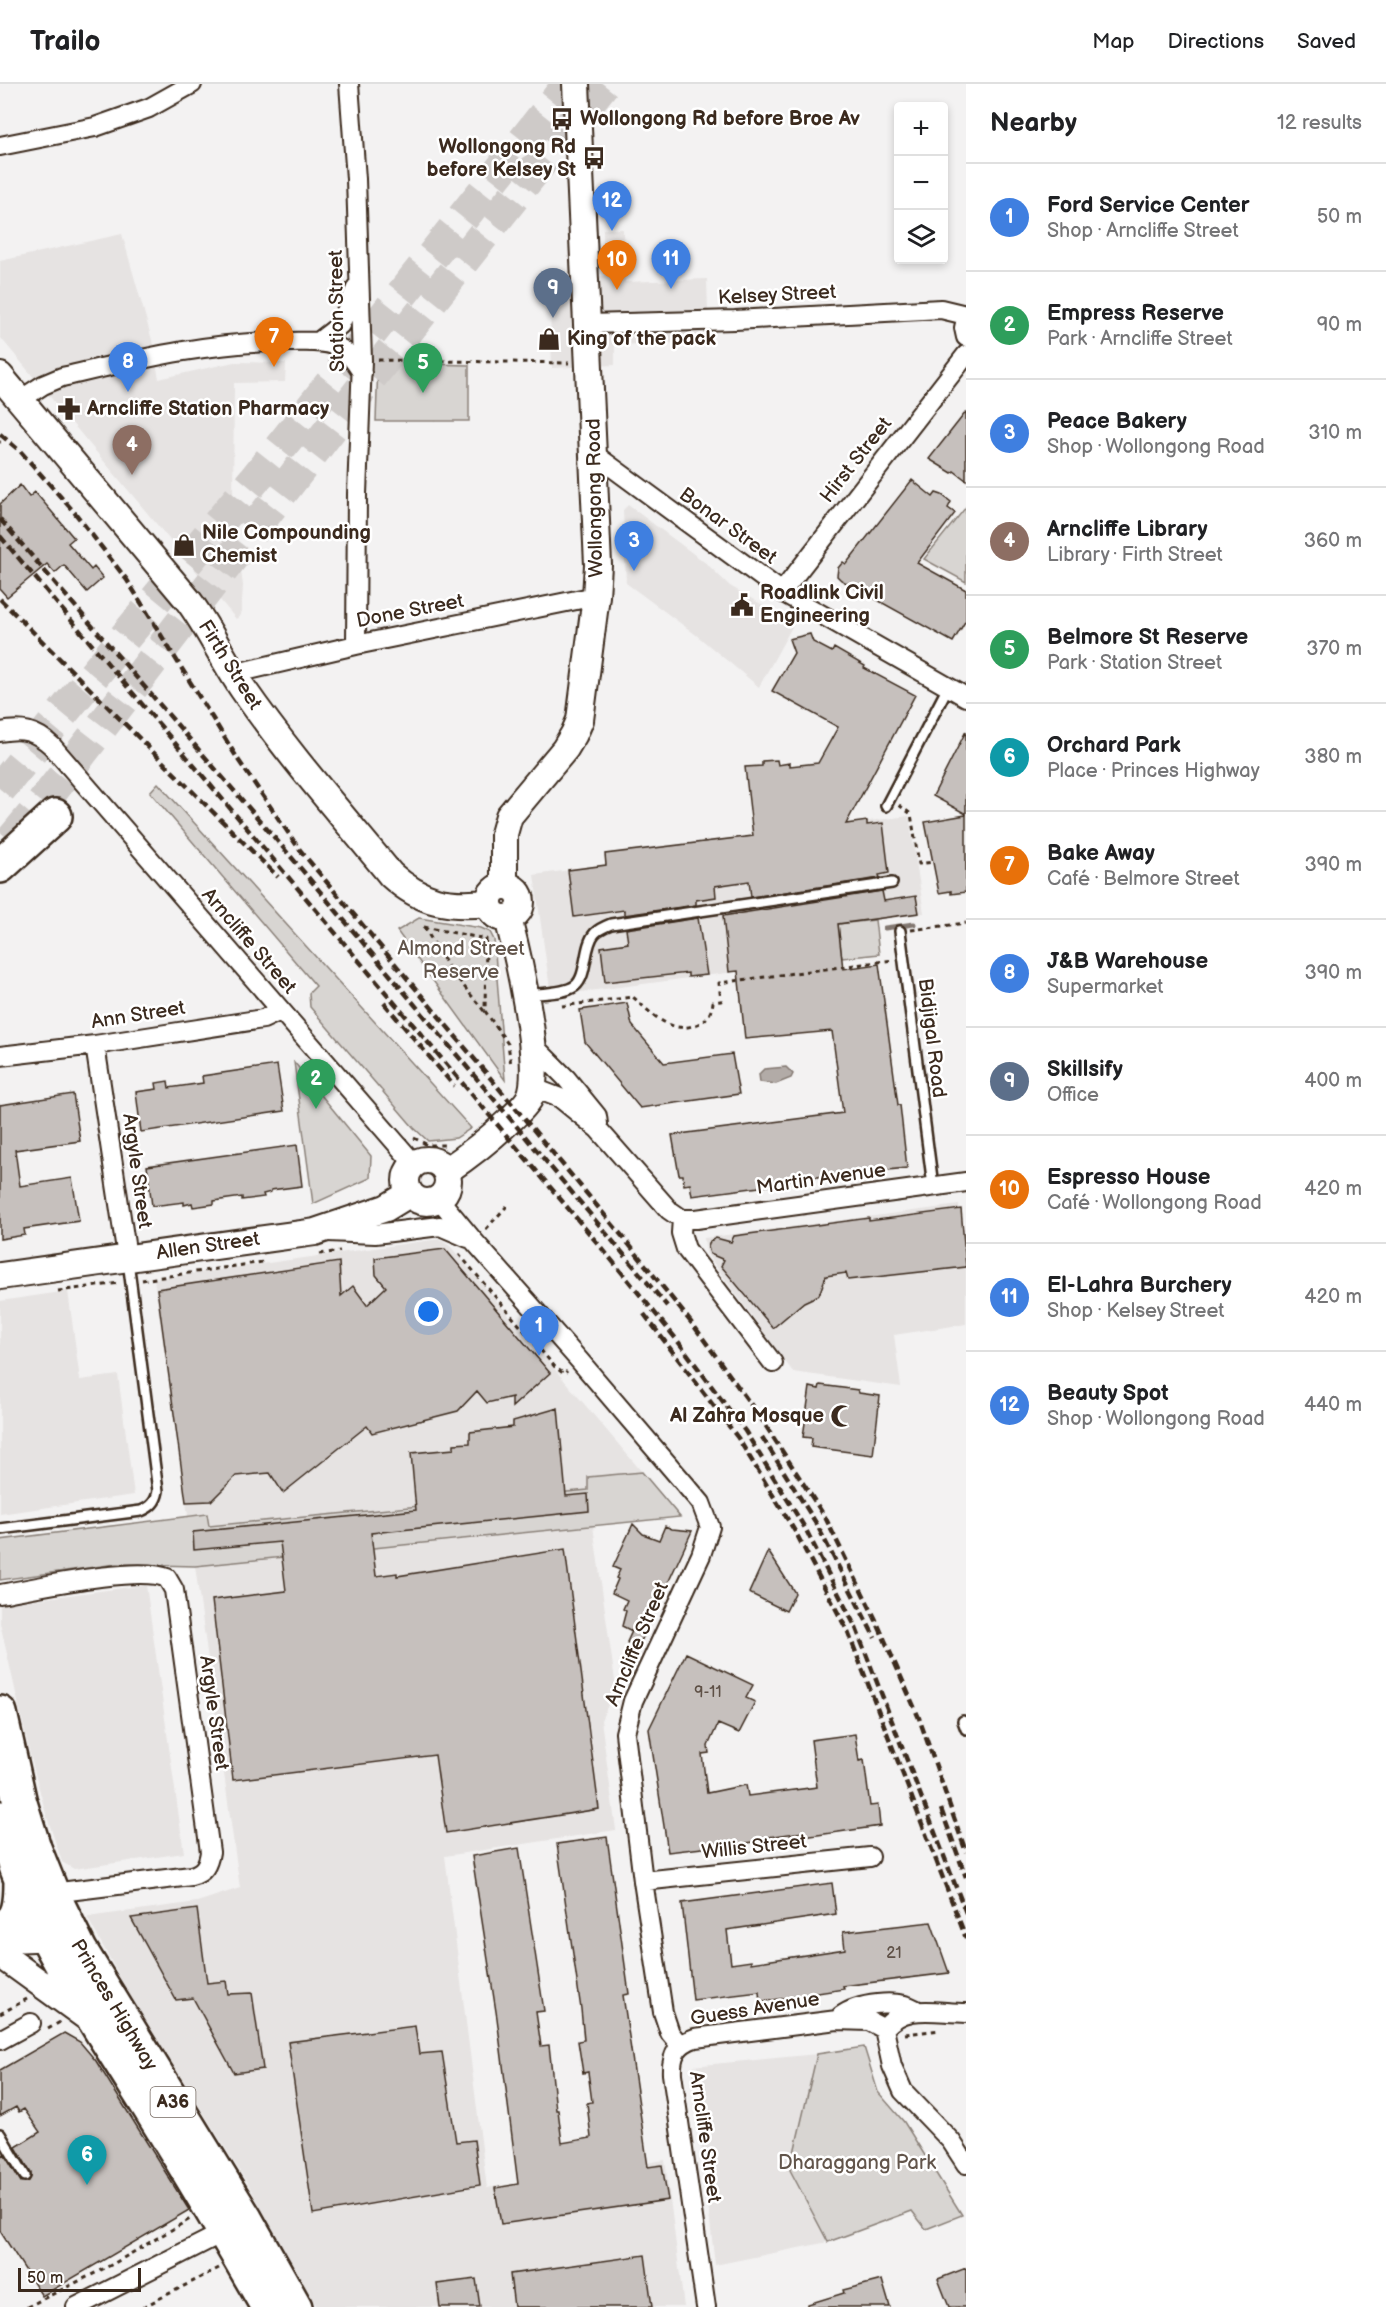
<!DOCTYPE html>
<html lang="en">
<head>
<meta charset="utf-8">
<style>
	body { margin:0; font-family:"Balsamiq Sans",sans-serif; background:#f2f2f2; color:#202124 }
	.controls { position:absolute; right:18px; top:18px; display:grid; overflow:hidden; border-radius:6px; box-shadow:0 3px 9px #0003 }
	.controls button { width:54px; height:54px; display:grid; place-items:center; padding:0; border:0; border-bottom:2px solid #e0e0e0; background:#fff; color:#202124; font:30px sans-serif }
	.scale { position:absolute; left:18px; bottom:15px; width:123px; box-sizing:border-box; padding-left:6px; border:3px solid #3b2a1e; border-top:0; font-size:16px; line-height:21px; white-space:nowrap; color:#3b2a1e; -webkit-text-stroke:4px #fff; paint-order:stroke }
	.you { position:absolute; left:429px; top:1228px; width:21px; height:21px; margin:-15px; border:4px solid #fff; border-radius:50%; background:#1a73e8; box-shadow:0 0 0 9px #1a73e833 }
	.badge { display:grid; place-items:center; width:39px; height:39px; border-radius:50%; background:#3b2a1e; color:#fff; font-size:20px; font-weight:700 }
	.pin { position:absolute; translate:-50% -50px; filter:drop-shadow(0 2px 3px #0008) }
	.pin::after { content:''; position:absolute; top:32px; width:21px; height:18px; background:inherit; clip-path:polygon(0 0,100% 0,50% 100%) }
	.list { margin:0; padding:0; list-style:none }
	h2 { display:flex; justify-content:space-between; align-items:center; height:78px; margin:0; padding:0 24px; font-size:26px }
	h2 small { font-size:20px; font-weight:400; color:#757577 }
	.list li { display:grid; grid-template-columns:39px 1fr auto; gap:18px; align-items:center; box-sizing:border-box; height:108px; padding:0 24px; border-top:2px solid #e0e0e0 }
	.list b { display:block; font-size:22px; white-space:nowrap }
	.list p { margin:0; font-size:20px; white-space:nowrap; color:#757577 }
	.list em { font-size:20px; font-style:normal; color:#757577 }
	.icon { flex:none; width:33px; height:33px; fill:none; stroke:currentColor; stroke-width:2; stroke-linecap:round; stroke-linejoin:round }
	.map { position:relative; flex:none; width:966px; height:2223px; overflow:hidden }
	header { display:flex; align-items:center; gap:36px; box-sizing:border-box; height:84px; padding:0 30px; background:#fff; border-bottom:2px solid #e0e0e0 }
	header strong { font-size:28px }
	nav { display:flex; gap:33px; margin-inline-start:auto; font-size:21px }
	main { display:flex }
	aside { flex:1; background:#fff }
	.map>svg:first-child { display:block }
	.built { fill:#e6e3e2 }
	.green { fill:#d8d5d2; stroke:#8a8078; stroke-width:1.5 }
	.water { fill:#b2aba7; stroke:#827770; stroke-width:1.5 }
	.lines { fill:none; stroke-linecap:round; stroke-linejoin:round }
	.stream { stroke:#827770; stroke-width:5 }
	.building { fill:#c6c0bd; stroke:#3b2a1e; stroke-width:1.5 }
	.highway-tunnel { stroke:#cecac8; stroke-width:33; stroke-dasharray:33 16; stroke-linecap:butt }
	.lane-casing { stroke:#3b2a1e; stroke-width:14 }
	.street-casing { stroke:#3b2a1e; stroke-width:22 }
	.secondary-casing { stroke:#3b2a1e; stroke-width:30 }
	.highway-casing { stroke:#3b2a1e; stroke-width:38 }
	.path { stroke:#3b2a1e; stroke-width:3; stroke-dasharray:4.5 4.5; stroke-linecap:butt }
	.lane { stroke:#fff; stroke-width:9 }
	.street { stroke:#fff; stroke-width:18 }
	.secondary { stroke:#fff; stroke-width:26 }
	.highway { stroke:#fff; stroke-width:33 }
	.rail { stroke:#3b2a1e; stroke-width:4.5; stroke-dasharray:9 4.5; stroke-linecap:butt }
	.labels { text-anchor:middle; dominant-baseline:central; stroke-width:5; stroke-linejoin:round; paint-order:stroke }
	.number-label { font-size:16px; fill:#5e5046 }
	.shield { fill:#fff; stroke:#766a62; stroke-width:1.5 }
	.shield-label { font-size:18px; font-weight:bold; fill:#3b2a1e }
	.poi-label { font-size:20px; font-weight:bold; fill:#3b2a1e; stroke:#fff; text-anchor:start }
	.street-label { font-size:20px; fill:#3b2a1e; stroke:#fff }
	.park-label { font-size:20px; fill:#62554b; stroke:#fff }
</style>
</head>
<body>
<header>
<strong>Trailo</strong>
<nav><a>Map</a><a>Directions</a><a>Saved</a></nav>
</header>
<main>
<div class="map">
<svg width="966" height="2223" viewBox="0 0 966 2223">
	<rect width="100%" height="100%" fill="#f3f2f2"/>
	<filter id="ink" filterUnits="userSpaceOnUse"><feTurbulence type="fractalNoise" baseFrequency=".0167" numOctaves="2"/><feDisplacementMap in="SourceGraphic" scale="12" xChannelSelector="R" yChannelSelector="G"/><feConvolveMatrix kernelMatrix="1 2 1 2 8 2 1 2 1" color-interpolation-filters="sRGB"/></filter>
	<g filter="url(#ink)">
		<path class="built" d="M603,145H623L625,198L707,195L709,258L615,261V281L552,284L549,194L604,192Z
			M122,150L152,256L159,295L234,278L286,279L285,298L234,299L233,424L243,502L241,531L236,535L0,253V177Z
			M628,421L707,480L730,502L794,539L759,603L695,550L626,499L623,426Z
			M909,732L924,829L838,840L842,874L551,912L534,791L606,781L605,770Z
			M959,1121L966,1167V1240L894,1251L901,1303L793,1288L706,1169L704,1154Z
			M439,1155L450,1162L642,1388L588,1393V1406L208,1442L207,1430L188,1432L154,1195Z
			M68,1207L80,1296L118,1291L134,1411L0,1430V1217Z
			M593,1442L616,1604L601,1636L616,1746L445,1772L487,2104L665,2076L684,2223H317L249,2102L128,1908L87,1833L197,1818L240,1804L195,1482Z
			M146,1501L184,1769L74,1785L62,1778L46,1730L30,1671L0,1539V1520Z
			M817,1970L790,2086L828,2158L715,2181L692,1982Z"/>
		<path class="green" d="M378,279L469,281V337H376Z
			M966,423V498L924,475Z
			M158,699L471,1044L456,1054L428,1057L414,1044L310,923L309,909L316,902L150,708Z
			M419,834L481,844L490,848L494,856L505,996L397,847Z
			M875,836L879,870L842,874L838,840Z
			M294,978L371,1072L370,1094L313,1120Z
			M642,1388L680,1433L195,1482L116,1480L0,1496V1456L207,1430L209,1442L588,1406V1393Z
			M864,1963L878,2008L904,2038L962,2131L926,2145L912,2127L828,2158L790,2086L817,1970Z"/>
		<path class="water" d="M786,983L793,990L791,994L776,1000L760,998L759,990L764,985Z"/>
		<g class="lines">
			<path class="stream" d="M885,844L914,840"/>
		</g>
		<path class="building" d="M966,328V396L954,387L952,389L929,375Z
			M912,396L933,413L936,409L942,411L951,418L948,424L955,429L917,479L966,506V536L953,558L841,496L837,492L838,484L843,478L846,480Z
			M20,401L29,413L35,408L74,454L68,459L91,486L94,483L103,494L87,508L64,481L55,489L47,480L7,513L0,505V420Z
			M810,550L813,558L832,568L834,564L865,582L864,584L915,611L846,740L867,737V741L883,739L889,789L879,791L880,794L751,813L749,797L715,802L716,813L696,816V821L624,831V826L574,833L568,786L606,781L605,770L753,752L745,683L762,682V677L777,676L778,681L790,679V682L818,679L838,643L772,607L794,569L789,555Z
			M966,647V730L933,712Z
			M966,731V808L951,810V807L939,809L925,738Z
			M882,807L884,817L916,812L919,829L838,840L843,885L879,880L898,1021H900L907,1084L788,1096L789,1099L692,1112L690,1100L684,1101L683,1091H679L672,1051L843,1029L832,947L745,955L738,887L729,888L723,832Z
			M698,834L707,891L688,893V889L605,898L601,863L628,859L626,845Z
			M627,919L632,941L664,979L732,970L739,1010L640,1024L585,958L580,926Z
			M277,981L284,1027L141,1048L136,1008L157,1005L156,999L168,997L169,1004L203,999L202,992Z
			M73,1010L80,1057L15,1066L20,1102L72,1094L79,1137L24,1145L25,1151L0,1155V1021Z
			M297,1061L302,1102L271,1106V1108L263,1110L264,1113L242,1116V1113L214,1117V1120L193,1123L192,1119L184,1121V1118L152,1122L147,1082Z
			M961,1125L966,1183L848,1196L846,1189L826,1192L819,1211L804,1218L773,1244L721,1182L724,1176L710,1170L708,1163L710,1157L716,1154L731,1158L734,1152L869,1134V1137Z
			M445,1165L550,1289L512,1323V1313L487,1319L477,1307L458,1327L372,1349L367,1342L283,1409L270,1389L236,1392L211,1417L186,1418L157,1205L339,1178L341,1212L353,1202L367,1221L386,1203L376,1191L375,1174Z
			M820,1301L858,1306L859,1309L880,1312L873,1371L811,1363L812,1354L803,1353L810,1303L819,1305Z
			M558,1324L566,1412L588,1410L589,1427L371,1449L376,1492L397,1489V1492L565,1465L599,1725L446,1749L435,1671L233,1696L212,1516L286,1507L280,1458L194,1466L193,1448L416,1426L411,1369L454,1365V1360L470,1359V1348L513,1343V1337Z
			M633,1440L643,1450L659,1456L665,1442L672,1445L692,1447L637,1566L627,1558L632,1547L622,1542L626,1527L623,1525L627,1516L612,1509L618,1495L616,1494L620,1486L613,1483Z
			M768,1467L795,1509L786,1527L749,1509Z
			M686,1569L753,1601L746,1614L755,1618L739,1649L718,1640L708,1662L709,1669L702,1670L707,1709L746,1701L748,1712L817,1703L811,1656L855,1650L859,1677L864,1676L870,1722L878,1721L880,1742L804,1753L803,1748L754,1755V1758L668,1768L649,1645Z
			M607,1753L629,1910L623,1911L648,2083L662,2081L668,2116L501,2140L495,2104L518,2100L497,1934L472,1772L519,1764L544,1927L536,1928L541,1962L549,1961L556,2026H558L562,2059L591,2054L587,2019L592,2018L588,1988L583,1989L578,1957L584,1956L581,1925L557,1760Z
			M832,1799L836,1830L727,1846L731,1880L751,1877V1879L845,1865L843,1848L931,1838L949,1889L843,1902L844,1905L760,1918L759,1908L693,1916L682,1819Z
			M197,1825L207,1899L226,1897L228,1910L252,1909L263,1985L234,1989L193,1914L176,1916L131,1834Z
			M415,1942L419,1970L442,1968L456,2058L474,2056L480,2101L313,2130L288,1958Z
			M64,1949L80,1958L96,1977L189,2126L42,2212L0,2147V2073L4,2070L21,2098L29,2097L31,2089L16,2063L40,2048L24,2025L19,2028L16,2023L0,2032V1986Z
			M645,2171L652,2223H514L510,2190Z
			M966,2184V2223H949L938,2195Z
			M476,2195L480,2223H440L437,2200Z
			M882,2196L890,2223H808V2220L844,2209L843,2206Z"/>
		<g class="lines">
			<path class="highway-tunnel" d="M0,705L255,395L569,0
				M11,757L42,720L366,299L603,0"/>
			<g class="lane-casing">
				<path id="lane" d="M886,722L948,603
					M900,847L933,1102
					M528,911C541,909 564,910 575,902C588,892 583,862 595,849C599,845 606,842 611,840L892,799
					M0,1445L141,1427C151,1423 156,1418 158,1407L128,1177
					M963,1637L966,1645
					M0,2050L25,2092"/>
			</g>
			<g class="street-casing">
				<path id="street" d="M349,0L356,95L362,276L357,410L356,561
					M0,62L95,43L149,24L192,0
					M966,235L964,244L966,253
					M589,240L735,236L941,225L966,231
					M318,258L340,241L357,202
					M20,316L43,301L62,293C136,276 211,257 288,258C302,258 319,256 333,261C347,266 355,277 362,289
					M594,370L782,508L966,613
					M782,508L966,271
					M232,590L356,561L596,512
					M0,648C22,644 35,646 52,662L415,1081
					M532,960L566,994L597,1032L598,1040
					M95,961L127,1173
					M0,972L95,961L263,935L280,927
					M534,1004L560,1014L598,1045L669,1126L682,1135L681,1149L686,1165L773,1279
					M439,1115L473,1156L579,1276L701,1419L710,1443L701,1471L633,1617L625,1649L643,1797L663,1928L670,1949L680,1961
					M682,1135H696L966,1098
					M328,1148L375,1150L440,1142L468,1154
					M0,1510C35,1504 139,1481 167,1494L174,1506L210,1768C208,1781 204,1789 191,1792L52,1809
					M643,1797L870,1773
					M841,1932C858,1919 897,1915 915,1925
					M884,1945L892,1982L903,2007L951,2057L966,2080
					M884,1945C905,1918 937,1929 966,1929
					M0,1956L31,1939
					M76,2223L230,2145
					M706,2223L672,1990C671,1971 677,1960 695,1954L837,1936L869,1937L884,1945"/>
			</g>
			<g class="secondary-casing">
				<path id="secondary" d="M0,292L188,516C209,544 223,576 243,605C288,670 341,730 391,791C422,819 448,823 488,819
					M489 818a16 16 0 1 1 32 0a16 16 0 1 1-32 0Z
					M504,802V750L509,732L565,665L574,650L580,636L596,512L598,481L576,0
					M406 1097a21 21 0 1 1 42 0a21 21 0 1 1-42 0Z
					M446,1087C470,1071 489,1056 510,1036C517,1029 524,1023 529,1015C545,987 517,868 508,834
					M0,1192L315,1148L386,1124L409,1110
					M0,1849C20,1861 42,1848 63,1857
					M0,1870L91,1936"/>
			</g>
			<g class="highway-casing">
				<path id="highway" d="M0,782L55,732
					M0,1629L20,1719L34,1764L52,1809L80,1866L246,2136L295,2223
					M1,1734C26,1833 82,1916 135,2001C181,2074 225,2148 268,2223
					M0,1844C21,1839 21,1815 21,1797"/>
			</g>
			<path class="path" d="M378,276L569,279
				M0,358H1
				M899,721L911,730L919,780L933,778
				M424,843L486,855L485,927L508,960L511,981
				M424,843L449,884L484,927
				M911,846L966,839
				M562,922L633,913C651,929 671,952 698,940C707,936 712,928 713,918L721,917L719,899L893,876
				M414,1054L428,1061H447
				M486,1145L507,1122
				M320,1170L340,1167
				M459,1170L555,1283L564,1290L567,1287
				M142,1196L263,1178
				M58,1207L120,1199
				M0,1930L27,1915
				M48,1945L60,1938
				M905,1950L940,1946
				M27,2223L113,2180L190,2135
				M143,2223L219,2184"/>
			<use href="#lane" class="lane"/>
			<use href="#street" class="street"/>
			<use href="#secondary" class="secondary"/>
			<use href="#highway" class="highway"/>
			<path class="rail" d="M0,350L21,368L75,429L127,496L239,677L300,766L623,1153L694,1242L762,1336L825,1433L875,1534L919,1634L966,1768
				M0,435L292,774L667,1222
				M0,452L605,1168L677,1256L745,1347L805,1444L856,1544L966,1829
				M0,515L278,793
				M384,919L454,1002
				M644,1230L738,1354L796,1449L848,1548L966,1854
				M762,1353L816,1439L875,1554
				M941,1725L966,1793"/>
		</g>
	</g>
	<defs>
		<g id="bus-bare" transform="scale(1.8)"><path d="M-5-6H5V4H4V6H2V4H-2V6H-4V4H-5ZM-3.5-4V0h7V-4ZM-3.5 1.2v1.5H-2V1.2ZM2 1.2v1.5H3.5V1.2Z" fill="#3b2a1e" stroke="#fff" stroke-width="2.5" paint-order="stroke"/></g>
		<g id="shop-bare" transform="scale(1.8)"><path d="M-5-2.5h2.3a2.7 3.5 0 0 1 5.4 0H5L5.5 6h-11ZM-1.5-2.5h3a1.5 2.3 0 0 0-3 0Z" fill="#3b2a1e" stroke="#fff" stroke-width="2.5" paint-order="stroke"/></g>
		<g id="pharmacy-bare" transform="scale(1.8)"><path d="M-2-6h4v4h4v4h-4v4h-4v-4h-4v-4h4Z" fill="#3b2a1e" stroke="#fff" stroke-width="2.5" paint-order="stroke"/></g>
		<g id="civic-bare" transform="scale(1.8)"><path d="M-.6-6.5H3V-4.5H.6V-3L4-1V1h2V6H-6V1h2V-1L-.6-3ZM-1.2 2.5V6h2.4V2.5Z" fill="#3b2a1e" stroke="#fff" stroke-width="2.5" paint-order="stroke"/></g>
		<g id="mosque-bare" transform="scale(1.8)"><path d="M3.5-4.9A6 6 0 1 0 3.5 4.9A5 5 0 1 1 3.5-4.9Z" fill="#3b2a1e" stroke="#fff" stroke-width="2.5" paint-order="stroke"/></g>
	</defs>
	<g fill-rule="evenodd">
		<use href="#bus-bare" x="562" y="35"/>
		<use href="#bus-bare" x="594" y="74"/>
		<use href="#shop-bare" x="549" y="255"/>
		<use href="#pharmacy-bare" x="69" y="325"/>
		<use href="#shop-bare" x="184" y="461"/>
		<use href="#civic-bare" x="742" y="521"/>
		<use href="#mosque-bare" x="842" y="1332"/>
	</g>
	<g class="labels">
		<g class="number-label">
			<text x="708" y="1608">9-11</text>
			<text x="894" y="1869">21</text>
		</g>
		<rect class="shield" x="150.5" y="2003" width="45" height="30" rx="4.5"/>
		<g class="shield-label">
			<text x="173" y="2018">A36</text>
		</g>
		<g class="poi-label">
			<text x="580" y="35">Wollongong Rd before Broe Av</text>
			<text x="576" y="63" text-anchor="end">Wollongong Rd<tspan x="576" dy="23">before Kelsey St</tspan></text>
			<text x="567" y="255">King of the pack</text>
			<text x="87" y="325">Arncliffe Station Pharmacy</text>
			<text x="202" y="449">Nile Compounding<tspan x="202" dy="23">Chemist</tspan></text>
			<text x="760" y="509">Roadlink Civil<tspan x="760" dy="23">Engineering</tspan></text>
			<text x="824" y="1332" text-anchor="end">Al Zahra Mosque</text>
		</g>
		<g class="street-label">
			<text transform="translate(777 211) rotate(-3)">Kelsey Street</text>
			<text transform="translate(337 227) rotate(-91)">Station Street</text>
			<text transform="translate(856 376) rotate(-52)">Hirst Street</text>
			<text transform="translate(595 414) rotate(-91)">Wollongong Road</text>
			<text transform="translate(728 442) rotate(36)">Bonar Street</text>
			<text transform="translate(410 527) rotate(-11)">Done Street</text>
			<text transform="translate(230 581) rotate(58)">Firth Street</text>
			<text transform="translate(249 857) rotate(49)">Arncliffe Street</text>
			<text transform="translate(138 931) rotate(-9)">Ann Street</text>
			<text transform="translate(932 954) rotate(83)">Bidjigal Road</text>
			<text transform="translate(137 1087) rotate(82)">Argyle Street</text>
			<text transform="translate(821 1095) rotate(-8)">Martin Avenue</text>
			<text transform="translate(208 1162) rotate(-8)">Allen Street</text>
			<text transform="translate(637 1560) rotate(-67)">Arncliffe Street</text>
			<text transform="translate(214 1629) rotate(82)">Argyle Street</text>
			<text transform="translate(754 1763) rotate(-6)">Willis Street</text>
			<text transform="translate(114 1921) rotate(59)">Princes Highway</text>
			<text transform="translate(755 1925) rotate(-9)">Guess Avenue</text>
			<text transform="translate(705 2053) rotate(82)">Arncliffe Street</text>
		</g>
		<g class="park-label">
			<text x="461" y="865">Almond Street<tspan x="461" dy="23">Reserve</tspan></text>
			<text x="857" y="2079">Dharaggang Park</text>
		</g>
	</g>
</svg>
<div class="controls">
<button>+</button>
<button>−</button>
<button><svg class="icon" aria-label="layers" viewBox="0 0 24 24"><path d="M12 4l9 5-9 5-9-5zM3 14l9 5 9-5"/></svg></button>
</div>
<div class="scale">50 m</div>
<div class="you"></div>
<div class="pin badge" style="left:539px;top:1272px;background:#3f7fe0">1</div>
<div class="pin badge" style="left:316px;top:1025px;background:#2e9e5b">2</div>
<div class="pin badge" style="left:634px;top:487px;background:#3f7fe0">3</div>
<div class="pin badge" style="left:132px;top:391px;background:#8d6e63">4</div>
<div class="pin badge" style="left:423px;top:309px;background:#2e9e5b">5</div>
<div class="pin badge" style="left:87px;top:2101px;background:#0f9aa8">6</div>
<div class="pin badge" style="left:274px;top:283px;background:#e8710a">7</div>
<div class="pin badge" style="left:128px;top:308px;background:#3f7fe0">8</div>
<div class="pin badge" style="left:553px;top:234px;background:#5c6f8a">9</div>
<div class="pin badge" style="left:617px;top:206px;background:#e8710a">10</div>
<div class="pin badge" style="left:671px;top:205px;background:#3f7fe0">11</div>
<div class="pin badge" style="left:612px;top:147px;background:#3f7fe0">12</div>
</div>
<aside>
<h2>Nearby<small>12 results</small></h2>
<ul class="list">
<li><span class="badge" style="background:#3f7fe0">1</span><div><b>Ford Service Center</b><p>Shop · Arncliffe Street</p></div><em>50 m</em></li>
<li><span class="badge" style="background:#2e9e5b">2</span><div><b>Empress Reserve</b><p>Park · Arncliffe Street</p></div><em>90 m</em></li>
<li><span class="badge" style="background:#3f7fe0">3</span><div><b>Peace Bakery</b><p>Shop · Wollongong Road</p></div><em>310 m</em></li>
<li><span class="badge" style="background:#8d6e63">4</span><div><b>Arncliffe Library</b><p>Library · Firth Street</p></div><em>360 m</em></li>
<li><span class="badge" style="background:#2e9e5b">5</span><div><b>Belmore St Reserve</b><p>Park · Station Street</p></div><em>370 m</em></li>
<li><span class="badge" style="background:#0f9aa8">6</span><div><b>Orchard Park</b><p>Place · Princes Highway</p></div><em>380 m</em></li>
<li><span class="badge" style="background:#e8710a">7</span><div><b>Bake Away</b><p>Café · Belmore Street</p></div><em>390 m</em></li>
<li><span class="badge" style="background:#3f7fe0">8</span><div><b>J&amp;B Warehouse</b><p>Supermarket</p></div><em>390 m</em></li>
<li><span class="badge" style="background:#5c6f8a">9</span><div><b>Skillsify</b><p>Office</p></div><em>400 m</em></li>
<li><span class="badge" style="background:#e8710a">10</span><div><b>Espresso House</b><p>Café · Wollongong Road</p></div><em>420 m</em></li>
<li><span class="badge" style="background:#3f7fe0">11</span><div><b>El-Lahra Burchery</b><p>Shop · Kelsey Street</p></div><em>420 m</em></li>
<li><span class="badge" style="background:#3f7fe0">12</span><div><b>Beauty Spot</b><p>Shop · Wollongong Road</p></div><em>440 m</em></li>
</ul>
</aside>
</main>
</body>
</html>
